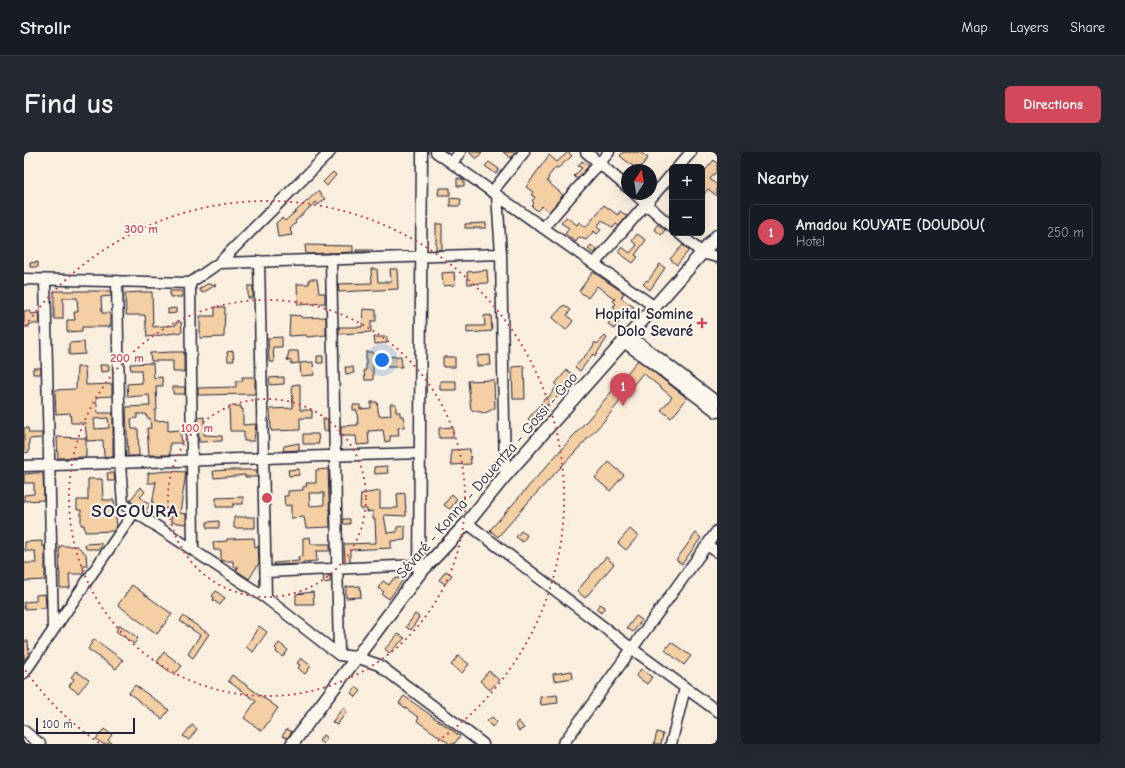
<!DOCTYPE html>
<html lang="en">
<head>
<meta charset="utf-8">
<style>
	body { margin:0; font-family:"Comic Neue",sans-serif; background:#242831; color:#f1f3f6 }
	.controls { position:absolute; right:12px; top:12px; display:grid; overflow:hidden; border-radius:6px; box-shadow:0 4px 16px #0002 }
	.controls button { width:36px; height:36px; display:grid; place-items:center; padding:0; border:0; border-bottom:1px solid #363941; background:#171b24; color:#f1f3f6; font:20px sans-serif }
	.compass { position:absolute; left:597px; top:12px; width:36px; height:36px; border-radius:50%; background:#171b24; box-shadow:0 4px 16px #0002; rotate:12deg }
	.scale { position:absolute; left:12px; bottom:10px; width:99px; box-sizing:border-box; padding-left:4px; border:2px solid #22223b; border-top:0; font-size:11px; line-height:14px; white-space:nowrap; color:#22223b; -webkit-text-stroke:3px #fbf7ec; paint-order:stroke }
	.you { position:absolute; left:358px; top:208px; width:14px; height:14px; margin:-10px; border:3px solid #fff; border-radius:50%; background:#1a73e8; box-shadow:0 0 0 6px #1a73e833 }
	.badge { display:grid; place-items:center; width:26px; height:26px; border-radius:50%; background:#d1495b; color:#fff; font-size:13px; font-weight:700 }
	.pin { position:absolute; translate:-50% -33px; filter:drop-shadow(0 1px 2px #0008) }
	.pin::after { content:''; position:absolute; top:21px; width:14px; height:12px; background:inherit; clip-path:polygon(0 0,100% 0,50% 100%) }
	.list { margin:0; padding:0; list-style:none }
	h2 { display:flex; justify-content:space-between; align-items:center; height:52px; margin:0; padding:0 16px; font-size:17px }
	h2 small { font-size:13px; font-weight:400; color:#9ea1a6 }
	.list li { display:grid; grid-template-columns:26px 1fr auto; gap:12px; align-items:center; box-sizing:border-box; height:56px; margin:0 8px 8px; padding:0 8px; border:1px solid #363941; border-radius:6px }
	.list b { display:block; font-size:15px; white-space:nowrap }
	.list p { margin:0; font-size:13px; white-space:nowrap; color:#9ea1a6 }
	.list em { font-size:13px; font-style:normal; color:#9ea1a6 }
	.map { position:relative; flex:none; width:693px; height:592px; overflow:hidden; border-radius:6px }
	header { display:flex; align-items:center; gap:24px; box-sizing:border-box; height:56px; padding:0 20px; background:#171b24; border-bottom:1px solid #363941 }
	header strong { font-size:19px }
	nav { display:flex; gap:22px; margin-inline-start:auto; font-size:14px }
	.intro { display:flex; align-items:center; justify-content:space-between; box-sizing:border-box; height:96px; padding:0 24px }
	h1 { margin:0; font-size:28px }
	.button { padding:10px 18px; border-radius:6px; background:#d1495b; color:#fff; font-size:14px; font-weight:700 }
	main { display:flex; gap:24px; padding:0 24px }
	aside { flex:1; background:#171b24; border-radius:6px; box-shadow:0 4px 16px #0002 }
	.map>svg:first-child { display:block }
	.building { fill:#f4cfa4; stroke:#22223b; fill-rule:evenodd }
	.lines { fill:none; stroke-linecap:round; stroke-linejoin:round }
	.minor-casing { stroke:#22223b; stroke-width:13 }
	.major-casing { stroke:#22223b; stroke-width:15 }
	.minor { stroke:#fbf7ec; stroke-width:10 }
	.major { stroke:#fbf7ec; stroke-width:12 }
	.ring { fill:none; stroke:#d1495b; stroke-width:2; stroke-dasharray:2 4 }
	.poi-dot { fill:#d1495b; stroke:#fbf7ec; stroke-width:1.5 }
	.labels { text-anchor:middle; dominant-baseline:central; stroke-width:4; stroke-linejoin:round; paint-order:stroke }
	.poi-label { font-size:15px; font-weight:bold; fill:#22223b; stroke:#fbf7ec; text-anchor:end }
	.street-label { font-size:15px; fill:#22223b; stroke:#fbf7ec }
	.district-label { font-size:19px; font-weight:bold; letter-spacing:1px; fill:#22223b; stroke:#fbf7ec }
	.centre { fill:#d1495b; stroke:#fbf7ec; stroke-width:2 }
	.ring-label { font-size:12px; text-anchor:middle; font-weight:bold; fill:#d1495b; stroke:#fbf7ec; stroke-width:4; stroke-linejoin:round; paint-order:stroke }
</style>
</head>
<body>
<header>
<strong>Strollr</strong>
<nav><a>Map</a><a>Layers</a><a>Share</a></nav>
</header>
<div class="intro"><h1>Find us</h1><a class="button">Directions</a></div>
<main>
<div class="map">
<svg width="693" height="592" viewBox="0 0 693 592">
	<rect width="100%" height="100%" fill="#faefde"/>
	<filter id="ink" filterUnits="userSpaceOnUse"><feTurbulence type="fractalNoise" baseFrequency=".025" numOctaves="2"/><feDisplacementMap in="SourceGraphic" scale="8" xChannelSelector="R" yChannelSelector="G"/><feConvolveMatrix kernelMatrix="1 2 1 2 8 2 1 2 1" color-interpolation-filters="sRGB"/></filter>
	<g filter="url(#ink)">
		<path class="building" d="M445,0H458L452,7Z
			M479,0H492L487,6Z
			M544,0L548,4L534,16L532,15L524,25L525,26L523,29L539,43L525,60L518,54L513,59L508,54L510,51L508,49L511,45L507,43L509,40L502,35L525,3L533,10Z
			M599,0H616L624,6L614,18L596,4Z
			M690,8L693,11V19L686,27L693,33V44L684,37L678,45V22Z
			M558,9L565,14L553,27L550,24L558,16L554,14Z
			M465,10L475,17L472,22L461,14Z
			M309,20L312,23L303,34L299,30Z
			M433,26L440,28V34H433Z
			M415,36H426V43H414Z
			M294,39L301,47L294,53L292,50L271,69L272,71L266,77L268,83L254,85L252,71L258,66L261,69Z
			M426,46L437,47L436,54H426Z
			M580,53L594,63L596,59L603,64L595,74L592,72L589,76L578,68L573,75L577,78L573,82L570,79L562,88L555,85L552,90L541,82L545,76L537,71L542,65L553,73L555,70L562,75Z
			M462,71V76H441V72Z
			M412,72H418V97L412,98Z
			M634,72L641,78L637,83L630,77Z
			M613,82L622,88L611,103L614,105L609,111L594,100L598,95L606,101L613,93L608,89Z
			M281,93L329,94V100L282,102Z
			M567,93L573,98L570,102L564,97Z
			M659,93L665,98L653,113L646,107Z
			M332,98H349V100H332Z
			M14,110V115H6V111Z
			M636,112L641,116L626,138L619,132L623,128L624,129Z
			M347,117H353L354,130H367L366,117H373L374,137L315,140L314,132L348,131Z
			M463,118L464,131L444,132L443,120Z
			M430,120L431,133L419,134L418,121Z
			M569,120L600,141L597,146L610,155L600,167L598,166L590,177L584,172L586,169L583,167L591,157L589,154L592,152L589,149L591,147L573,134L564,146L555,139Z
			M285,127H293L295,141H301V151L274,153L273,132H285Z
			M183,132L192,133L178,141L175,137Z
			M224,134H229V146H224Z
			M30,139H87V144L77,145L78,161H86V175H58V179L43,180V168H51L50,160H54L53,146H39V167H30Z
			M146,139H158V145H146Z
			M117,140H128L129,175L152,173V170H157L158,180L123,185L121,163H102L101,141Z
			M540,153L547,158L543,163L549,169L542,178L528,166Z
			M191,155H201L200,185L176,186V164H191Z
			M152,156V161L144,162V157Z
			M339,157L352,158V169H347V180L315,182V175H338Z
			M6,158L7,162L15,161L16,172H5V175H0V159Z
			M266,163L277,164L278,166L302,165V183L283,185L282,183L265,184Z
			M467,163L468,179L443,181V174H461L460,164Z
			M581,184L583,186L571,204L569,202L556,219L551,215L568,196L571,190L573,192Z
			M258,185V195H249L250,210H245L244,186Z
			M350,185H363V191L351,192Z
			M60,190L61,202L45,203V191Z
			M209,199L210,209H204L203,200Z
			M265,199H274L275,211L267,212V209L263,208Z
			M149,200H160V220H149V209H127L126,201Z
			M342,200H349V228H341L340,218H342Z
			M466,203L467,213L453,214V204Z
			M293,204H299V211H293Z
			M377,204L378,215H363V205Z
			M419,205H431V215H419Z
			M614,208L663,246L654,258L647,266L637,258L648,245L619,221L580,269L508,346L474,385L466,378L567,264Z
			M289,210L290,223L277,224L276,211Z
			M129,211L130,226L138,225L139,234H132L133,258H131V269L144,268V279L156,278L158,291H146V303H125L123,276H127L126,266H123L122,262H113V266L107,267L108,277H114L115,304H104L102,255L126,254L125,243L104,245L103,232L118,231L117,218H107L106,212Z
			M76,213H85V219L77,220Z
			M500,214L501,247H489L488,215Z
			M53,215H61L62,233L88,232V244L72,245L74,261H89V305L80,304L79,288L63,289L61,271H47L46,261L32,262L31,238L52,237ZM84,266L85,276L71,277L70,267Z
			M321,215H329L330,221L322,222Z
			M9,216H17V222H9Z
			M543,218L549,223L528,252L525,250L509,271L504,267L522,245L524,246L533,234L531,232Z
			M218,225H231V242L174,243V236L212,235V229H219Z
			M260,225V232L246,233L245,226Z
			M470,228L471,256L461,261L447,258L444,229Z
			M416,229H432V238H416Z
			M276,232V258H288V266H276V278L247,279L246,257L269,256L268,233Z
			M149,235H161V242H149Z
			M347,250H353L355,264L367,263L366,252H372V260H376V264H379L380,270V275L374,276L375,284H366V289L361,290L359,278L344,279L345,292L333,293L332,284H317V274L334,273L333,258H329V253H336V257L347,256Z
			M205,254H217V257H219V273L232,272L230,289H220V279H206Z
			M180,265V283L198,284V289L175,290L174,266Z
			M299,267H304V279H300Z
			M429,275V286H415V276Z
			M0,276H4L5,281H18V286L5,287V300L0,301Z
			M279,282H294L295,292H279Z
			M33,285L62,286V305L34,306Z
			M275,291V298L259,299L260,294Z
			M446,297L447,312L427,313V298Z
			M585,310L600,323L586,339L571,326Z
			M363,314L364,321L351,322L350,315Z
			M275,317V323L265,324L264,318Z
			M304,317L306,375L282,376L280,365L267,366V353L261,354L260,344H264V339L279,338V335L283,334L282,331H292V318ZM285,341H300V353L286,354Z
			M205,318H233V325H221V323L190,326L189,319Z
			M144,319L162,320L156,361L162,362V372L147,370L148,358L128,353L132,329L130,331H124V321Z
			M11,321H19L20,348L0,349V343L10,342V331H0V322Z
			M83,321H90L91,329H84Z
			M64,327H78L79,348H90L93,374L90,379L61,380L60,373H57V358H53V348H64Z
			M117,335L121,340L116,345L126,353L121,359L106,348Z
			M356,339V356H374L373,342L381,341L382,364L360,363L363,381L373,380V375L381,374V388L367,389V396L326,398V410H321L320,392L352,391L351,367H349V359L343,360V357H336L337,342Z
			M428,342L433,347L426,357L420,353Z
			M219,345V352H209V355H192V346Z
			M210,365H231V376H210Z
			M319,367H326V372H320Z
			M195,369V376H183V370Z
			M606,377L614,384L602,398L594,391Z
			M497,379L503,383L499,390L492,385Z
			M672,381L677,386L658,412L652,408Z
			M286,385L287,392H306V399H292L293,409L279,410V412L250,413V411L275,409L274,405L279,404V386Z
			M230,386L231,395L234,394L235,411L225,427L212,418L215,415H209V409H197V398H190L189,390L203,389V387Z
			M18,389V394H21V428L0,429V411H12L11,399H1V390Z
			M77,391V397H62L61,392Z
			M35,394H53L62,402L63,414H59L60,422H45L46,436H36Z
			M582,405L590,412L561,446L553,439Z
			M422,419L428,423L421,432L415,428Z
			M299,424H306V430L300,431Z
			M376,426L379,428L365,447L358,442L360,440L354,436L359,429L365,433L369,427Z
			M108,433L148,462L133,482L94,453Z
			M336,434L337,445L322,446V435Z
			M192,439L201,446L196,453L189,448L190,445L188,444Z
			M289,440L290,452H272V442Z
			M21,442L22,456L0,457V450L12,449V443Z
			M576,452L581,455L577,461L572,457Z
			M391,462L395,465L387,478L382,475Z
			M159,464L185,482L169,506L164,502L176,483L156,469Z
			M612,464L618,468L609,480L603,476Z
			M96,473L114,486L110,492L92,479Z
			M235,474L243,480L229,500L222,495Z
			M374,482L381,486L365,501L361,497Z
			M70,487L99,508L92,517L64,497Z
			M0,489H4L5,502L0,509Z
			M647,490L667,504L660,513L641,498Z
			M255,491L264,498L259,505L252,500L253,498L251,496Z
			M140,500L158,514L150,523L133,510Z
			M434,504L445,512L438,521L427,513Z
			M277,506L287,514L281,522L274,516L276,513L273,511Z
			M617,517L628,525L623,532L612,524Z
			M52,519L65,528L54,541L45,534L50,527L47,525Z
			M465,519L475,528L466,538L456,529Z
			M548,519L549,526L530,529L529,522Z
			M208,523L254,556L238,579L220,566L232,549L204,529Z
			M111,533L145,558L138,567L105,541Z
			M332,535L337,539L332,545L327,541Z
			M533,543L534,551L517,553L516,545Z
			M380,544L436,584L430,592H426L393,569L395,566L375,551Z
			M319,556L323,559L313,573L308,570Z
			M468,565L473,570L468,575L463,569Z
			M494,569L500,576L495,579L491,573Z
			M168,573L173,577L165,588L159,584Z
			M80,577L88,583L84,588L89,592H79L72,587Z
			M263,577L268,580L263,586L258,584Z
			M633,580L639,582L637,592H630Z
			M299,583L303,586L299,592L295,589Z"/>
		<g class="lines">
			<g class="minor-casing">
				<path id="minor" d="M412,0L631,155
					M562,0L603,35
					M428,11L436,0
					M654,15L667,0
					M468,40L500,0
					M611,42L648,75
					M473,43L477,102L481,324
					M519,76L585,0
					M655,81L678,101L693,105
					M307,107L315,503
					M235,109L242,446
					M195,111L477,102
					M570,112L648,22
					M0,127L166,131L195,111L306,0
					M21,128L29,477
					M93,129L96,312L99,352L242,446L315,503L332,505L355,513L459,592
					M166,131L169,397
					M606,184L693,250
					M600,190L693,260
					M0,314L395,301
					M443,371L607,496L693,559
					M683,393L693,400
					M242,420L395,413
					M395,422L398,0
					M0,521L111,359
					M0,579L16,592
					M539,592L693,379
					M647,592L661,536"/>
			</g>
			<g class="major-casing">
				<path id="major" d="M268,592L395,422L443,371L481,324L693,84"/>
			</g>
			<use href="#minor" class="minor"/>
			<use href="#major" class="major"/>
		</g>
	</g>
	<g class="ring">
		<circle cx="243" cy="346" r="99"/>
		<circle cx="243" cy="346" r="198"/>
		<path d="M75 591A297 297 0 0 1 1 518M1 174A297 297 0 1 1 411 591"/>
	</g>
	<path class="poi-dot" d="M676 165h4v4h4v4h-4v4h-4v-4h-4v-4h4z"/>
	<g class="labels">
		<g class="poi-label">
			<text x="669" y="162">Hopital Somine<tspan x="669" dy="17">Dolo Sevaré</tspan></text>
		</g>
		<g class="street-label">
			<text transform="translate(463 323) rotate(-49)">Sévaré - Konna - Douentza - Gossi - Gao</text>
		</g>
		<g class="district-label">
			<text x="111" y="359">SOCOURA</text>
		</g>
	</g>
	<circle cx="243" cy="346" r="6" class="centre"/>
	<g class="ring-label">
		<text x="117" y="81">300 m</text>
		<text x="103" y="210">200 m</text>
		<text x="173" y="280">100 m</text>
	</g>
</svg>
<div class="controls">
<button>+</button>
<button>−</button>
</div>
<svg class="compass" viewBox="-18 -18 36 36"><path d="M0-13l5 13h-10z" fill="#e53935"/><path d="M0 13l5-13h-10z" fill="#9ea1a6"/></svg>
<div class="scale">100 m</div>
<div class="you"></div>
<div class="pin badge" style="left:599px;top:254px">1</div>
</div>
<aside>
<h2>Nearby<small></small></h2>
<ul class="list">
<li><span class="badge">1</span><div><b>Amadou KOUYATE (DOUDOU(</b><p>Hotel</p></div><em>250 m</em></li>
</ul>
</aside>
</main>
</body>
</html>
